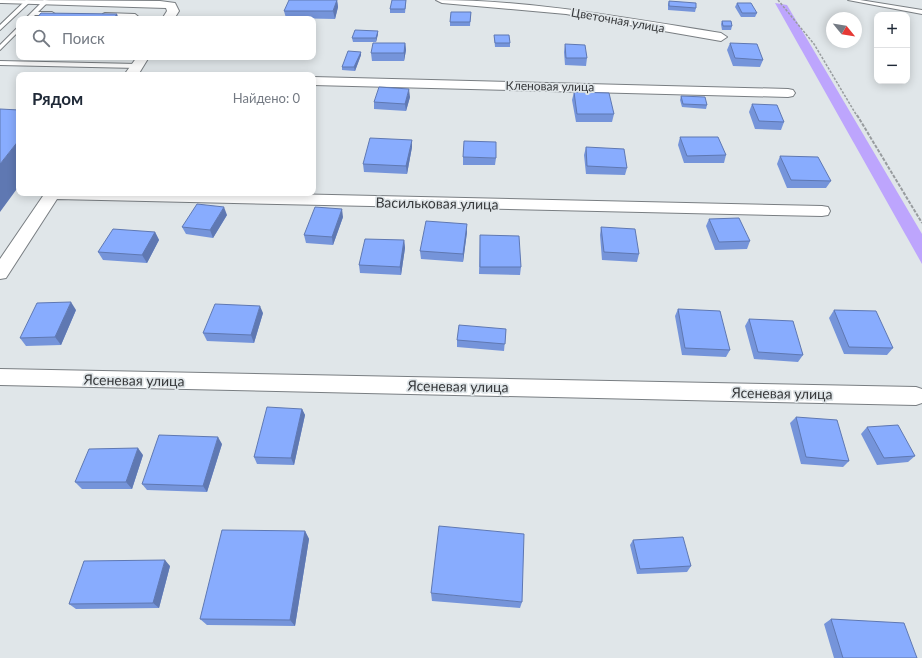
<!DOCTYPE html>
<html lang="ru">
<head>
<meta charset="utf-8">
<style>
	body { margin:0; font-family:Lato,sans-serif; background:#f2f2f3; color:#1f2937 }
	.controls { position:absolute; right:12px; top:12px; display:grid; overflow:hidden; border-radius:8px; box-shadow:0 2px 10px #0003 }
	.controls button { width:36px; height:36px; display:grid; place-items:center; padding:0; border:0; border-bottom:1px solid #e0e1e3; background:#fff; color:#1f2937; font:20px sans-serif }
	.compass { position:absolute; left:826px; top:12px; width:36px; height:36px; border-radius:50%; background:#fff; box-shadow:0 2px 10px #0003; rotate:120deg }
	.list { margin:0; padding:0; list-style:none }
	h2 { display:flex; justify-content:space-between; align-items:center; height:52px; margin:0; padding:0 16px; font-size:17px }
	h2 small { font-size:13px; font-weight:400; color:#747a83 }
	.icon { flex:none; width:22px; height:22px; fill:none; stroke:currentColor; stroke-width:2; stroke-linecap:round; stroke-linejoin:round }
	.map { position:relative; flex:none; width:922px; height:658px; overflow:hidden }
	.search { position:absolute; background:#fff; box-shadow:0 2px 10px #0003; left:16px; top:16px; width:300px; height:44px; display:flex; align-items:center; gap:10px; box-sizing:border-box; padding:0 14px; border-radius:8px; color:#747a83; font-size:15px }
	.panel { position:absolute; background:#fff; box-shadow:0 2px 10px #0003; left:16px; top:72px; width:300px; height:124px; border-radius:8px }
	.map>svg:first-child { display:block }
	.forest { fill:#bda5fd }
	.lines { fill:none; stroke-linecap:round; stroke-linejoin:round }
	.lane-casing { stroke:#797e82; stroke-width:2 }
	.street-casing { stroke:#797e82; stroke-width:2 }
	.path-far1 { stroke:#989c9f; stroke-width:1.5; stroke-dasharray:2.5 1.5; stroke-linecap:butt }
	.path { stroke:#989c9f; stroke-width:2; stroke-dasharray:3.5 1.5; stroke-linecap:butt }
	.lane { fill:#fff; fill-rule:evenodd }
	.street { fill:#fff; fill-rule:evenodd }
	.wall { fill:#7594da }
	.shaded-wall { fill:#5f78b2 }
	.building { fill:#88acfe; stroke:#5f78b2 }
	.labels { text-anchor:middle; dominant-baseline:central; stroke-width:3.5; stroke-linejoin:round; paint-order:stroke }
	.far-street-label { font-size:12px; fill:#37393b; stroke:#e0e6e9 }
	.street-label { font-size:14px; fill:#37393b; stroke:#e0e6e9 }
</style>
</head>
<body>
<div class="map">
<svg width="922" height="658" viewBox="0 0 922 658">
	<rect width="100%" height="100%" fill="#e0e6e9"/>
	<path class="forest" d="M775,3L787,5L922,234V264Z"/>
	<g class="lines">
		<g class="lane-casing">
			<path id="lane" d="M26,0L31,1L0,30V25Z
				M44,0L49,1L38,12H52L55,14L54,15H35L31,19H25Z
				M848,0H860L922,10V14Z
				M105,13L135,14L141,19L103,16V14Z
				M19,26V31L0,50V45Z
				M0,61L137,64L140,66L137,68L0,65Z"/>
		</g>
		<g class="street-casing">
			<path id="street" d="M0,0L160,1L175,3L179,11L174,19H162L167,11L166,8L2,3H0Z
				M436,0C533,0 626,18 721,33L727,37L721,41L566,14L442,3Z
				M137,57H149L138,75H124Z
				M313,77L788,89L793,90L795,93L793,96L788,97L313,85Z
				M45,193H242L822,206L828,207L830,211L828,215L822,216L57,199L6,278L0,279V259Z
				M0,369L916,387L922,389V403L916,405L0,385Z"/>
		</g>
		<path class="path-far1" d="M778,0L814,44L857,116"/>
		<path class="path" d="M857,115L922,223"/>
		<use href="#lane" class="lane"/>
		<use href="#street" class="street"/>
	</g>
	<path class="wall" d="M337,0L338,7L335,19L286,18L284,11Z
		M406,0V3L405,13H390V9Z
		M669,1L696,8L695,12L668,10V4Z
		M737,3L757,13L755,17H741L735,7Z
		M471,12L470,26H450V22Z
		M722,21L732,26L731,30H722L721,24Z
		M378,31V34L376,42H353L352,38Z
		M494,35L510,43V47H495Z
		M405,43L406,50L404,61H372L371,53Z
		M730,43L763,60L760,67L733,66L727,50Z
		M565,44L587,58L586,66L565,65L564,52Z
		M361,52V55L355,71L342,70V67Z
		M217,57H243L242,59Z
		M574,92L614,114L612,122H576L572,100Z
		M681,96L707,105L706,109L682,107L680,100Z
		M410,97L406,111L374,109V102Z
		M752,104L784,122L781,130L755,129L749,112Z
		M680,137L726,155L724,163H684L678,145Z
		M412,147L407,174L364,172L363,164Z
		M586,147L627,168L625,175L586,174L584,155Z
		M780,156L831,181L826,188H787L777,164Z
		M463,157L496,158L495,165H463Z
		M227,215L213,238L186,234L182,227Z
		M343,217L333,245L306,243L304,235Z
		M709,219L750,241L747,249L715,250L706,226Z
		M601,227L639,254L637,262L602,260L600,235Z
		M155,232L159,240L147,263L103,260L98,252Z
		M467,232L463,262L421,259L420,251Z
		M480,235L521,267L520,275L479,274Z
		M404,240L405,248L401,275L360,273L359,265Z
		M678,309L730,350L726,357L682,355L675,316Z
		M76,310L61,345L26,346L20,338Z
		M834,310L893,348L887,355L844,354L829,318Z
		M263,313L254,343L207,341L203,333Z
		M749,319L803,355L798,362L754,359L745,326Z
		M506,329L504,351L457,347V340Z
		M302,409L305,415L294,465L257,464L254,457Z
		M796,417L849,461L843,467L801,464L790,423Z
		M867,427L915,456L908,462L877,465L861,434Z
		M222,444L207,492L147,490L142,484Z
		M143,455L132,489H82L75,482Z
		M305,531L309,539L295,626L207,625L200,619Z
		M633,540L691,566L687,572L637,574L630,545Z
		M170,566L159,608L76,609L69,604Z
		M431,593L522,602L520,608L432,601Z
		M831,619L917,658H834L824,624Z"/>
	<path class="shaded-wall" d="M337,0L338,7L335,19L333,11Z
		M117,14L119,19H113Z
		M378,31V34L376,42V38Z
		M405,43L406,50L404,61V53Z
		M361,52V55L355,71L354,67Z
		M409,89L410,97L406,111L405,104Z
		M19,140V186L0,212V164Z
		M412,140V147L407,174L406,166Z
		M224,207L227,215L213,238L210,230Z
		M342,209L343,217L333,245L332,237Z
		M467,224V232L463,262V254Z
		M155,232L159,240L147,263L142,255Z
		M404,240L405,248L401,275L400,267Z
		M71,302L76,310L61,345L55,337Z
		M260,306L263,313L254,343L251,335Z
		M302,409L305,415L294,465L291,458Z
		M218,437L222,444L207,492L203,486Z
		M138,448L143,455L132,489L126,482Z
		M305,531L309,539L295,626L290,620Z
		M165,560L170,566L159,608L153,603Z"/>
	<path class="building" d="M289,0H337L333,11H284Z
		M392,0H406L405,9H390Z
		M669,1L696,3V8L669,6Z
		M737,3H751L757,13H742Z
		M451,12H471L470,22H450Z
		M41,13L117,14L113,19H36Z
		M722,21H731L732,26H723Z
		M355,30L378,31L376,38H352Z
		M494,35H509L510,43H495Z
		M373,43H405L404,53H371Z
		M730,43L757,44L763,60L735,58Z
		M565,44L585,45L587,58H566Z
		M348,51L361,52L354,67H342Z
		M379,87L409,89L405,104L374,102Z
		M574,92L609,93L614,114H577Z
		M681,96L705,97L707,105L683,104Z
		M752,104L777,105L784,122L759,121Z
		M0,109L19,110V140L0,164Z
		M680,137H718L726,155L687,156Z
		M370,138L412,140L406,166L363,164Z
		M464,141L496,142V158L463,157Z
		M586,147L624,149L627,168L587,166Z
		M780,156L818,157L831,181L791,180Z
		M197,204L224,207L210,230L182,227Z
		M315,207L342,209L332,237L304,235Z
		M739,218L750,241L719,242L709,219Z
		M426,221L467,224L463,254L420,251Z
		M601,227L635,229L639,254L604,252Z
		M113,229L155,232L142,255L98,252Z
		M480,235L519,236L521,267H480Z
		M365,239L404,240L400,267L359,265Z
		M71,302L55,337L20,338L37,303Z
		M215,304L260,306L251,335L203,333Z
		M678,309L720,311L730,350L685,348Z
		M834,310L876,311L893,348L849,347Z
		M749,319L793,321L803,355L758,352Z
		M459,325L506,329L505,344L457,340Z
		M267,407L302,409L291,458L254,457Z
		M796,417L837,420L849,461L806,457Z
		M898,425L915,456L884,458L867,427Z
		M159,435L218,437L203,486L142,484Z
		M138,448L126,482H75L89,449Z
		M439,526L524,534L522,602L431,593Z
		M222,530L305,531L290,620L200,619Z
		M683,537L691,566L640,569L633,540Z
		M165,560L153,603L69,604L84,561Z
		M831,619L904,623L917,658H843Z"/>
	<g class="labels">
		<g class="far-street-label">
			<text transform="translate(618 20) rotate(10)">Цветочная улица</text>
			<text transform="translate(550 86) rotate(1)">Кленовая улица</text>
		</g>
		<g class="street-label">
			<text transform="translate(437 203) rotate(1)">Васильковая улица</text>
			<text transform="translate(134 380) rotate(1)">Ясеневая улица</text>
			<text transform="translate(458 386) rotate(1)">Ясеневая улица</text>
			<text transform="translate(782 393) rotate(1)">Ясеневая улица</text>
		</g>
	</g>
</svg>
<div class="controls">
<button>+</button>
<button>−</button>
</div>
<svg class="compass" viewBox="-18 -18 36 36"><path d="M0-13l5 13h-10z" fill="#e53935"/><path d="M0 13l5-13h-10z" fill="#747a83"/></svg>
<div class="search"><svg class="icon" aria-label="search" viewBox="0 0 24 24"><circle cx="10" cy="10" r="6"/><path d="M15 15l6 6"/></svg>Поиск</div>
<section class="panel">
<h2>Рядом<small>Найдено: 0</small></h2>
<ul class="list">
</ul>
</section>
</div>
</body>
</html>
